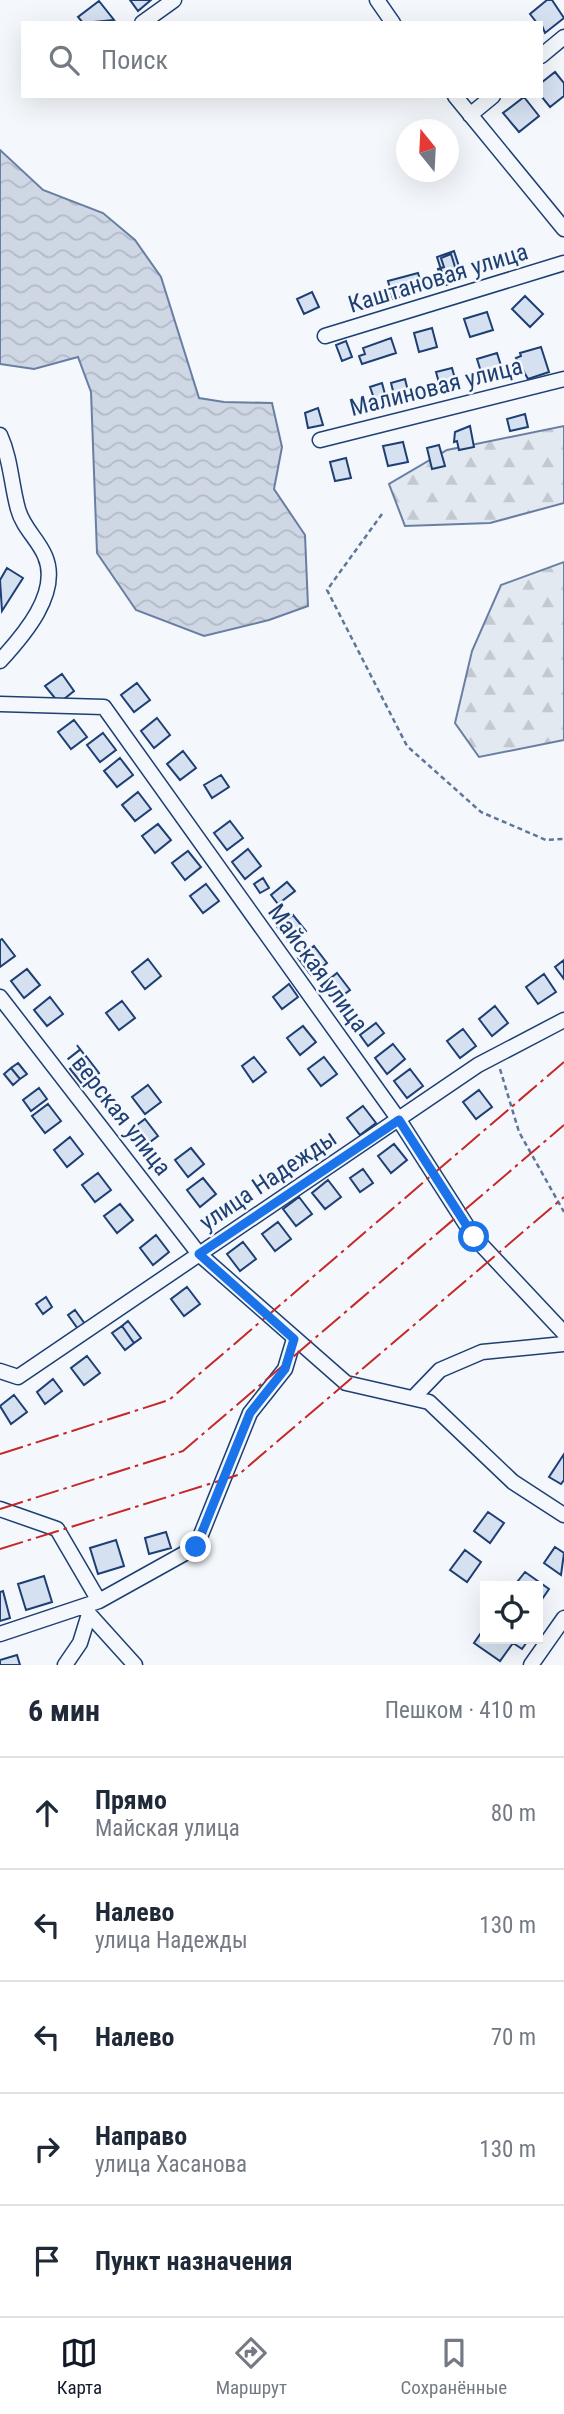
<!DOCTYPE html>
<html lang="ru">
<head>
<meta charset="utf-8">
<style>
	body { margin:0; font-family:"Roboto Condensed",sans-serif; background:#f6f6f7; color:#1f2937 }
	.controls { position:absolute; right:21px; bottom:21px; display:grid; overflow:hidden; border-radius:0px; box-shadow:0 7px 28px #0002 }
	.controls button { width:63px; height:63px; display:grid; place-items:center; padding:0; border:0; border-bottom:2px solid #e0e1e3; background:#fff; color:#1f2937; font:35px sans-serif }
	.compass { position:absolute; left:396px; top:119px; width:63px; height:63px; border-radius:50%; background:#fff; box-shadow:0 7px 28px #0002; rotate:342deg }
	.stop { position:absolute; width:21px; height:21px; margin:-16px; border:5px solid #1a73e8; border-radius:50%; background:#fff }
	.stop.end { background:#1a73e8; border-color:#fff; box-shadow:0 2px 7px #0008 }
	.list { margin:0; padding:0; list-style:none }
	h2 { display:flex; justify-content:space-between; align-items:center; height:91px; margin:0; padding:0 28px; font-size:30px }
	h2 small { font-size:23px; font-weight:400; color:#747a83 }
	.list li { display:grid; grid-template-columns:46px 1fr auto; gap:21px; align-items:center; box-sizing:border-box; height:112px; padding:0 28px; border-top:2px solid #e0e1e3 }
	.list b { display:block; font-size:26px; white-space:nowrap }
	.list p { margin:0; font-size:23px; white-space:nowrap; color:#747a83 }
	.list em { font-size:23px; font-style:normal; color:#747a83 }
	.icon { flex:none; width:38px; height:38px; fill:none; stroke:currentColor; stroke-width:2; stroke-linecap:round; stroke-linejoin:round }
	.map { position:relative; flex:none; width:564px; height:1665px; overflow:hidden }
	.search { position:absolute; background:#fff; box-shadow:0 7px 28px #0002; left:21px; right:21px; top:21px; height:77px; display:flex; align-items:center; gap:18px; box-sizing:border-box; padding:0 24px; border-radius:0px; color:#747a83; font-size:26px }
	.sheet { height:651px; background:#fff }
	nav { display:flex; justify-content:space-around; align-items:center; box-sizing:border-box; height:98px; border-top:2px solid #e0e1e3; background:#fff; font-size:19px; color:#747a83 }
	nav a { display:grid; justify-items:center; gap:4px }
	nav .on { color:#111827 }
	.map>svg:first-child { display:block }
	.forest { fill:url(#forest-firs); stroke:#687fa3; stroke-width:2 }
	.water { fill:url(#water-waves); stroke:#687fa3; stroke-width:2 }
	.building { fill:#d5e0f0; stroke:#1d3f73; stroke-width:2 }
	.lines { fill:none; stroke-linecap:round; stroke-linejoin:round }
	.minor-casing { stroke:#1d3f73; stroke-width:17 }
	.path { stroke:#5e769c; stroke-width:2.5; stroke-dasharray:5 3.5; stroke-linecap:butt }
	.minor { stroke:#f4f7fb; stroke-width:14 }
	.power { stroke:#c62828; stroke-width:2; stroke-dasharray:24 5 3.5 5; stroke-linecap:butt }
	.route { stroke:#1a73e8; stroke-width:9 }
	.labels { text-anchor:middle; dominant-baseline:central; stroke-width:5; stroke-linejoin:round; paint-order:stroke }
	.street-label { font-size:24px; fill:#1d3f73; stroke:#f4f7fb }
</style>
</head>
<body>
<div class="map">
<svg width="564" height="1665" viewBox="0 0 564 1665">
	<defs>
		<pattern id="forest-firs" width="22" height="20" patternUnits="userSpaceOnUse" patternTransform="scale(1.75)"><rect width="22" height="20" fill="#e3e9f0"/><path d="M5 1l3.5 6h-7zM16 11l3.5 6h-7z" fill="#c2c9d1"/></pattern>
		<pattern id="water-waves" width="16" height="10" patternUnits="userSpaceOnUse" patternTransform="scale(1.75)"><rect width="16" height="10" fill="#cfd7e4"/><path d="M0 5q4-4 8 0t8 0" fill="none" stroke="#b1bac7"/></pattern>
	</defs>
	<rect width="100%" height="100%" fill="#f4f7fb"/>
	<path class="forest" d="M564,426V503L490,523L405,526L389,484L447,450Z
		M564,562V740L479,757L455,723L472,651L501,585Z"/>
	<path class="water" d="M0,150L43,190L103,213L135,240L161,277L199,398L224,402L272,403L282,447L274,489L305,535L308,606L269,620L204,636L136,610L97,553L91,392L78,357L34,369L0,364Z"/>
	<path class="building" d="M130,0H151L138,11Z
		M547,0H552L564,18L545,33L541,23H537L530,14Z
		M99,1L114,20L83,23L78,17Z
		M555,72L564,83V96L550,107L541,96V83Z
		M524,97L539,116L519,132L503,113Z
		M454,251L463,279L446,285L437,257Z
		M451,254L459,280L443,285L438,269L444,267L441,258Z
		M418,273L423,290L393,299L388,281Z
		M312,292L319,307L304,314L297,299Z
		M525,296L543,314L530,327L512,309Z
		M487,312L493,330L470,337L464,319Z
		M432,328L437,347L419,352L414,333Z
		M391,338L396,353L362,364L359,356L365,354L363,348Z
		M346,341L352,357L342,361L336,345Z
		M541,347L549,372L528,379L516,358L521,356L520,353Z
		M497,353L503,372L483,378L477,359Z
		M452,368L457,386L441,390L436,372Z
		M405,379L409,395L395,399L391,383Z
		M382,383L386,398L375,401L370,387Z
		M318,408L323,425L308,428L305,413Z
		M525,414L528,427L510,431L507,419Z
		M470,426L474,447L459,450L457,441L454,442L455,432Z
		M403,442L408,462L388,466L383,446Z
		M439,445L445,466L432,469L427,448Z
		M346,458L351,478L335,481L330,462Z
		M7,568L23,578L2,611L0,580Z
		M62,674L74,691L59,703L45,686Z
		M137,683L150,700L134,712L121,695Z
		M157,718L170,735L154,748L141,731Z
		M74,720L87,737L71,749L58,732Z
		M103,733L116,750L100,762L87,745Z
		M183,751L196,768L180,780L167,764Z
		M120,758L133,775L117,787L104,771Z
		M221,775L229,787L212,798L204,785Z
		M138,792L151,809L135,821L122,805Z
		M230,821L243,838L227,850L214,833Z
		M158,824L171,840L155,853L142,836Z
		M248,849L261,866L245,879L232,862Z
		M188,851L201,867L185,880L172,863Z
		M263,878L269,888L260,893L254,884Z
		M287,882L295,891L278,904L271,895Z
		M206,884L219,901L203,913L190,896Z
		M293,915L306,931L290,944L277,927Z
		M2,939L15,956L0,967V940Z
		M314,946L327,963L311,975L298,958Z
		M148,959L161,976L145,989L132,972Z
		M564,960V979L555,967Z
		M27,969L40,985L24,998L11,981Z
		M337,973L350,990L334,1002L321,986Z
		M544,974L556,992L538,1004L526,987Z
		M289,984L298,997L282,1009L273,997Z
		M50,997L63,1014L47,1026L34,1010Z
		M122,1001L135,1018L119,1030L106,1013Z
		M495,1006L508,1023L492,1036L479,1019Z
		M376,1023L384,1033L368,1046L360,1035Z
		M303,1026L316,1042L300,1055L287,1038Z
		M463,1029L476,1046L460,1058L447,1041Z
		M393,1044L405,1059L387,1074L375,1058Z
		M86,1056L99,1073L83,1085L70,1069Z
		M254,1057L266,1072L253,1082L242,1066Z
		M324,1057L337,1074L321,1086L308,1069Z
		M18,1063L27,1074L20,1079L11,1068Z
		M11,1068L20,1079L13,1085L4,1074Z
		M410,1069L423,1086L407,1098L394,1081Z
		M148,1085L161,1102L145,1114L132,1097Z
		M39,1088L47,1099L31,1111L23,1100Z
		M479,1090L492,1107L476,1119L463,1102Z
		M48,1104L61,1121L45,1133L32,1116Z
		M363,1106L376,1123L360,1135L347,1118Z
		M145,1119L158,1136L142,1148L129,1131Z
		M70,1137L83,1154L67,1167L54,1150Z
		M394,1144L407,1160L391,1173L378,1156Z
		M191,1148L204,1164L188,1177L175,1160Z
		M363,1169L373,1183L360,1192L350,1178Z
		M98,1173L111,1190L95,1202L82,1185Z
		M203,1178L216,1194L200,1207L187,1190Z
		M328,1180L341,1197L325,1209L312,1193Z
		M299,1197L312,1214L296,1226L283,1209Z
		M120,1204L133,1220L117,1233L104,1216Z
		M278,1222L291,1239L275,1251L262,1234Z
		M156,1235L169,1252L153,1265L140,1248Z
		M243,1242L256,1259L240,1271L227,1254Z
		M187,1287L200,1304L184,1316L171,1299Z
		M46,1297L52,1307L43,1314L36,1304Z
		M75,1310L85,1324L78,1329L68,1315Z
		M128,1321L141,1338L134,1343L122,1326Z
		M122,1326L134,1343L125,1350L112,1333Z
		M87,1356L100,1373L84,1385L71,1368Z
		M53,1379L62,1391L45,1404L37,1392Z
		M14,1395L27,1412L11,1424L0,1406Z
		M564,1454V1480L561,1484L549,1477Z
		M488,1512L504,1523L490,1543L474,1531Z
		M166,1532L171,1548L149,1554L145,1538Z
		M116,1540L124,1566L98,1574L90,1548Z
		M555,1547L564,1553L561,1575L544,1563Z
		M465,1550L481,1562L467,1582L450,1570Z
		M525,1572L549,1589L538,1605V1586H514Z
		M44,1576L52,1602L26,1610L18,1584Z
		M3,1591L10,1618L0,1621V1592Z
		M485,1627V1639H529L522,1649L513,1643L500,1661L474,1643Z
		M17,1655L20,1665H0V1660Z"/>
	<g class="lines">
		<g class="minor-casing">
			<path id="minor" d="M377,0L393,23
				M142,23L174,0
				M541,56L564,37
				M455,96L564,229
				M470,115L493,96
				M325,336L564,263
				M0,435C11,459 11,484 18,509C23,528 38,539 45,556C61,593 23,636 0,661
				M320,440L564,379
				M0,704L104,707L399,1120L474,1237L564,1333
				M0,997L199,1254L346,1383L429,1402L513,1482L564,1515
				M0,1371L18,1377L478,1065L564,1020
				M413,1398L440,1370L482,1352L564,1344
				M0,1509L57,1529L99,1601
				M86,1606L89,1614L135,1665
				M0,1634L99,1601L196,1547L250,1413L285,1369L294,1339
				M65,1665L80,1643L89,1614
				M531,1665L564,1618"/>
		</g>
		<path class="path" d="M382,514L327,590L407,746L481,812L546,840L564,839
			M500,1069L519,1132L564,1212"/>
		<use href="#minor" class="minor"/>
		<path class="power" d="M0,1454L169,1400L564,1062
			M0,1509L183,1451L564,1125
			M0,1549L238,1475L564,1197"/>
	</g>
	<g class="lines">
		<path class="route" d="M196,1547L250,1413L285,1369L294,1339L199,1254L399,1120L474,1237"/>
	</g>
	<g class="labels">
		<g class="street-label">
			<text transform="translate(438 278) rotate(-17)">Каштановая улица</text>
			<text transform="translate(436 387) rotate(-14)">Малиновая улица</text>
			<text transform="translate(318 968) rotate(54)">Майская улица</text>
			<text transform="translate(118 1111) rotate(52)">Тверская улица</text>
			<text transform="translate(268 1180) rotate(-34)">улица Надежды</text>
		</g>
	</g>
</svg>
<div class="controls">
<button><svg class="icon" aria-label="locate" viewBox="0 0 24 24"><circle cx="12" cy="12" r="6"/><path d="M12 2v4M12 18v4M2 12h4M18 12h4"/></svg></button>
</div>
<svg class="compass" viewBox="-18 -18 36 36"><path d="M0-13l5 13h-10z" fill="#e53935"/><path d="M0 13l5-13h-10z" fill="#747a83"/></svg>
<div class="stop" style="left:474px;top:1237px"></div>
<div class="stop end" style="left:196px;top:1547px"></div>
<div class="search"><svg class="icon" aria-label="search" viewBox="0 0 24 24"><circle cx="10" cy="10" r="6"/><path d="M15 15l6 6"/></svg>Поиск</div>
</div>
<section class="sheet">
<h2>6 мин<small>Пешком · 410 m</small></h2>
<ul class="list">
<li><svg class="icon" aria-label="ahead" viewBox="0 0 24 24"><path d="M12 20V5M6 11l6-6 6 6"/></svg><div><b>Прямо</b><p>Майская улица</p></div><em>80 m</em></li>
<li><svg class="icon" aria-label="left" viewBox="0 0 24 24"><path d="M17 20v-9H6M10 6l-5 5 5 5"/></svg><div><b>Налево</b><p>улица Надежды</p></div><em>130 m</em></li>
<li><svg class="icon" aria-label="left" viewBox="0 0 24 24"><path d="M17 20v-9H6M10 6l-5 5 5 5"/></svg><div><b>Налево</b></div><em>70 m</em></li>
<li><svg class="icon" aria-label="right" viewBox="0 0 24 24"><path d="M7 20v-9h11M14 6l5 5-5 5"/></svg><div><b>Направо</b><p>улица Хасанова</p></div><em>130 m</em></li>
<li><svg class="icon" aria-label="arrive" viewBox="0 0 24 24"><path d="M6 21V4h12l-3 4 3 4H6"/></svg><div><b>Пункт назначения</b></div></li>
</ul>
</section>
<nav>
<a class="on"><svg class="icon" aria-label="map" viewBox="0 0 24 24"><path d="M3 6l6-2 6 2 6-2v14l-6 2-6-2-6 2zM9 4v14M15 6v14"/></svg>Карта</a>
<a><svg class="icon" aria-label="directions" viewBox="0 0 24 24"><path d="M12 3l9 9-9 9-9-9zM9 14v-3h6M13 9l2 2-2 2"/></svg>Маршрут</a>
<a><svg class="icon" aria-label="saved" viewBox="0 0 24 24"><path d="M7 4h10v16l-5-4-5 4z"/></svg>Сохранённые</a>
</nav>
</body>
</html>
